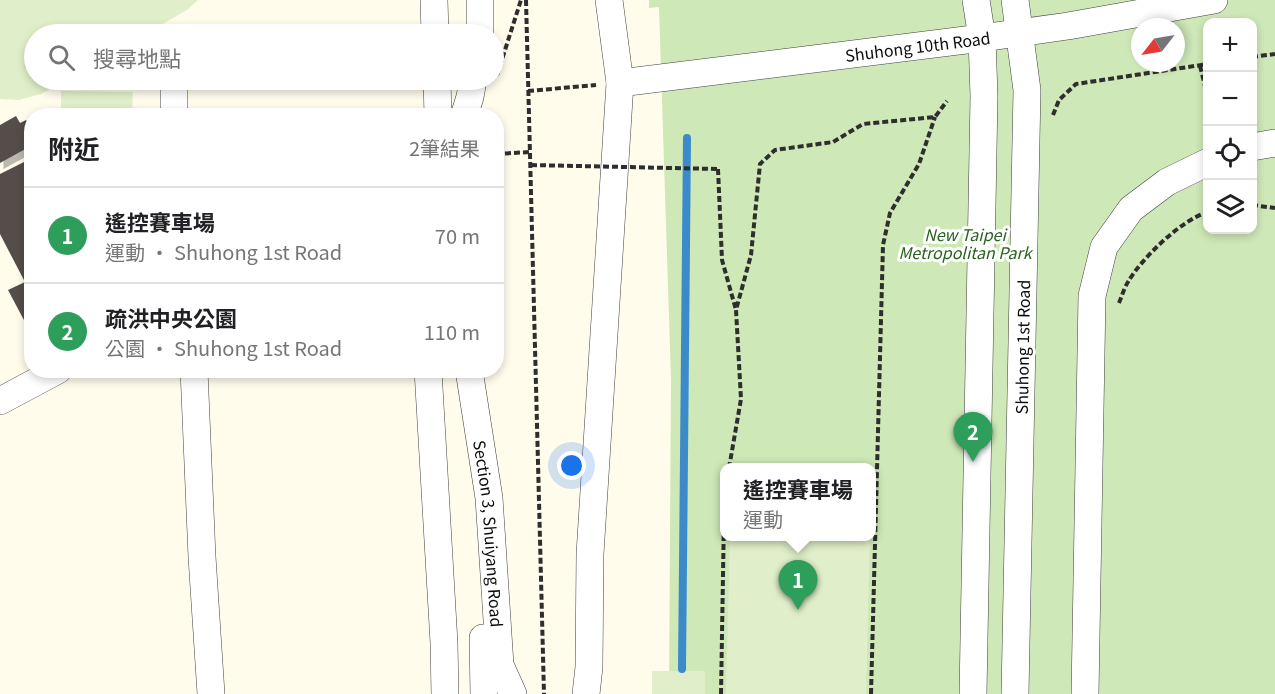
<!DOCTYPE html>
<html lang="zh-TW">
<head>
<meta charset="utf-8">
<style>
	body { margin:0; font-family:Georgia,"Noto Sans TC",serif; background:#f6f6f6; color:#202124 }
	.controls { position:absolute; right:18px; top:18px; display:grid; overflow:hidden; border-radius:12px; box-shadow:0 3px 9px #0003 }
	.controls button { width:54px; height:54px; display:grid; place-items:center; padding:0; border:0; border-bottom:2px solid #e0e0e0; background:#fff; color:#202124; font:30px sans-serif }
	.compass { position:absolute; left:1131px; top:18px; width:54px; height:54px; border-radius:50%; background:#fff; box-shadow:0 3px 9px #0003; rotate:239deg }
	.you { position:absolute; left:572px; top:466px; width:21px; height:21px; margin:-15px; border:4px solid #fff; border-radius:50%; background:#1a73e8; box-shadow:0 0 0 9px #1a73e833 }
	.badge { display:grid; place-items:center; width:39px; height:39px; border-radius:50%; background:#0f766e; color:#fff; font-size:20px; font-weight:700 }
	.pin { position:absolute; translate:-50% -50px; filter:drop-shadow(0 2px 3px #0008) }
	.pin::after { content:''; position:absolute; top:32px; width:21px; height:18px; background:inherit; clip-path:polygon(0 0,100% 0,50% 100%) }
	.popup { position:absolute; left:720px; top:463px; width:156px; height:78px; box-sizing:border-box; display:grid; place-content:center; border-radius:12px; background:#fff; filter:drop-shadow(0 2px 4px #0005); font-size:20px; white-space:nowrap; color:#757577 }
	.popup b { font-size:22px; color:#202124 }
	.popup::after { content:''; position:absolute; left:50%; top:100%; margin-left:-12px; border:12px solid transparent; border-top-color:#fff }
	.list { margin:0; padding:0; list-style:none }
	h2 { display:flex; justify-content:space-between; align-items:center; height:78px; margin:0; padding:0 24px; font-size:26px }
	h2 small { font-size:20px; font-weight:400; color:#757577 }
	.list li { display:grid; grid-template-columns:39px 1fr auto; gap:18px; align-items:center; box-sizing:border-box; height:96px; padding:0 24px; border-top:2px solid #e0e0e0 }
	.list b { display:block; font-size:22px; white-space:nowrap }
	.list p { margin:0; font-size:20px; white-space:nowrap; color:#757577 }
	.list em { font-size:20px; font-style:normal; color:#757577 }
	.icon { flex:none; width:33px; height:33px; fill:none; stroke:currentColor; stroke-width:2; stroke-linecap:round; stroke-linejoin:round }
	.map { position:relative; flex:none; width:1275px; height:694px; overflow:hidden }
	.search { position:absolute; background:#fff; box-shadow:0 3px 9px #0003; left:24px; top:24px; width:480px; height:66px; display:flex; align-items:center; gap:15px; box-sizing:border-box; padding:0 21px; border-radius:33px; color:#757577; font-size:22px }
	.panel { position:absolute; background:#fff; box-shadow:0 3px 9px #0003; left:24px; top:108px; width:480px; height:270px; border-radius:24px }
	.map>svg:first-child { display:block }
	.green { fill:#cee8b7; fill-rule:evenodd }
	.pitch { fill:#e0efc9 }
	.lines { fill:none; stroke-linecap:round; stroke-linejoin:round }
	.stream { stroke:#3b8aca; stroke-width:8 }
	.building { fill:#554e49; filter:url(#shadow) }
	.minor-casing { stroke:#3f3f3f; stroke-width:28 }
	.path { stroke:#2e2e2e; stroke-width:4; stroke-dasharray:6 3; stroke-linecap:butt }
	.minor { stroke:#fff; stroke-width:27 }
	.path-bridge { stroke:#2e2e2e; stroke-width:4; stroke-dasharray:6 3; stroke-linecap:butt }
	.labels { text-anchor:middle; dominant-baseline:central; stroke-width:6; stroke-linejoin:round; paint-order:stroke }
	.street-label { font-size:16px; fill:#0c0c0c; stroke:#fff }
	.park-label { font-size:16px; font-style:italic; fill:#29621f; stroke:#fff }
</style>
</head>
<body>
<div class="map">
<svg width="1275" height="694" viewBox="0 0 1275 694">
	<defs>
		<filter id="shadow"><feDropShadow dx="3.5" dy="6" stdDeviation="0" flood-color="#0004"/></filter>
	</defs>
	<rect width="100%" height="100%" fill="#fffcec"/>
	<path class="green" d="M649,0H1275V694H669L671,379L659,7L649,8ZM1208,22H1252V230H1208ZM1140,27H1176V63H1140ZM724,468H872V536H724Z"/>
	<path class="pitch" d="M0,0H198L187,10L145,34H34V80H67L41,94L19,100L0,99Z
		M61,91L133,92L132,115H61Z
		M730,537H870L866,694H726Z
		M652,671H705V694H652Z"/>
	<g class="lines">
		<path class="stream" d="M682,669L687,138"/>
	</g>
	<path class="building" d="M16,116L20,123L26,120L32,130L25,135L31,146L0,163V125Z
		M32,158V335L8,290L25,282L0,234V174Z"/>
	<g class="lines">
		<g class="minor-casing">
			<g id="minor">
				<path d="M434,0L435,34"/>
				<path d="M480,0V34"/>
				<path d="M1015,0L1027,90L1015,694"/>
				<path d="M437,80L438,116"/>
				<path id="s1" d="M620,83L982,38L1068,26L1214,0"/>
				<path d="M174,116V87"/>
				<path d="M464,116L470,97L473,80"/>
				<path d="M1252,147L1275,143"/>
				<path d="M194,370L202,557L211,694"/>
				<path d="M428,370L444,643L445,694"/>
				<path id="s2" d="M469,370L489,498L500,665L513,694"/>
				<path d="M0,401L58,370"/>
				<path d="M483,638L484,694"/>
				<path d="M586,694L589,667L590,554L620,83L609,0"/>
				<path d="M973,694L984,96L982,38L976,0"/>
				<path d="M1085,694L1092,296L1104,247L1131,209L1167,182L1208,162"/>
			</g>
		</g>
		<path class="path" d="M526,0L544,694
			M1252,57L1275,54
			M1200,66L1208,98
			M497,75L521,0
			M528,91L596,85
			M1053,115L1059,100L1076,84L1208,64
			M496,154L530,152
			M718,169L722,260L736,310
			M1252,205L1275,208
			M1119,303C1122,296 1124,288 1128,282C1141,259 1182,219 1208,212
			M729,468L741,399L736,310L751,255L760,164L775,150L833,142L863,124L935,117L947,101
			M721,694L724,516
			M871,694L883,245L890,213L919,164L935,117"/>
		<use href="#minor" class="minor"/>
		<path class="path-bridge" d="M531,165L718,169"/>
	</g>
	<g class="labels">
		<g class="street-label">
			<text stroke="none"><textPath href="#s1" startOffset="300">Shuhong 10th Road</textPath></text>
			<text transform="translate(1022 347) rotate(-89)">Shuhong 1st Road</text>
			<text stroke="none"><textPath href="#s2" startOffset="165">Section 3, Shuiyang Road</textPath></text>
		</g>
		<g class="park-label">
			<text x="965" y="234">New Taipei<tspan x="965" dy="18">Metropolitan Park</tspan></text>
		</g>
	</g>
</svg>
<div class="controls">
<button>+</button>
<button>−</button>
<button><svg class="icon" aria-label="locate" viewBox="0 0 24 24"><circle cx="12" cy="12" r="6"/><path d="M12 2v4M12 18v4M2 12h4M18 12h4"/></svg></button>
<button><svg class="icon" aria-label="layers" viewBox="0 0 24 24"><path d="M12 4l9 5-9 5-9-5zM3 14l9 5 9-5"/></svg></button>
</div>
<svg class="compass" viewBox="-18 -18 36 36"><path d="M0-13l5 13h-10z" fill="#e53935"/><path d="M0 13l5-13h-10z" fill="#757577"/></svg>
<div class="you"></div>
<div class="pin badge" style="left:798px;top:610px;background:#2e9e5b">1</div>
<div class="popup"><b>遙控賽車場</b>運動</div>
<div class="pin badge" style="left:973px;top:462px;background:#2e9e5b">2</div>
<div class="search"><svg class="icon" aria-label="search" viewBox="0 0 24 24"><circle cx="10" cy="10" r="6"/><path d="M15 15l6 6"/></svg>搜尋地點</div>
<section class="panel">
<h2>附近<small>2筆結果</small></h2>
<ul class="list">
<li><span class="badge" style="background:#2e9e5b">1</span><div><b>遙控賽車場</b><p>運動 · Shuhong 1st Road</p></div><em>70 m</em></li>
<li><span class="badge" style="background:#2e9e5b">2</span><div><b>疏洪中央公園</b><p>公園 · Shuhong 1st Road</p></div><em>110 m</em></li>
</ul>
</section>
</div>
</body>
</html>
